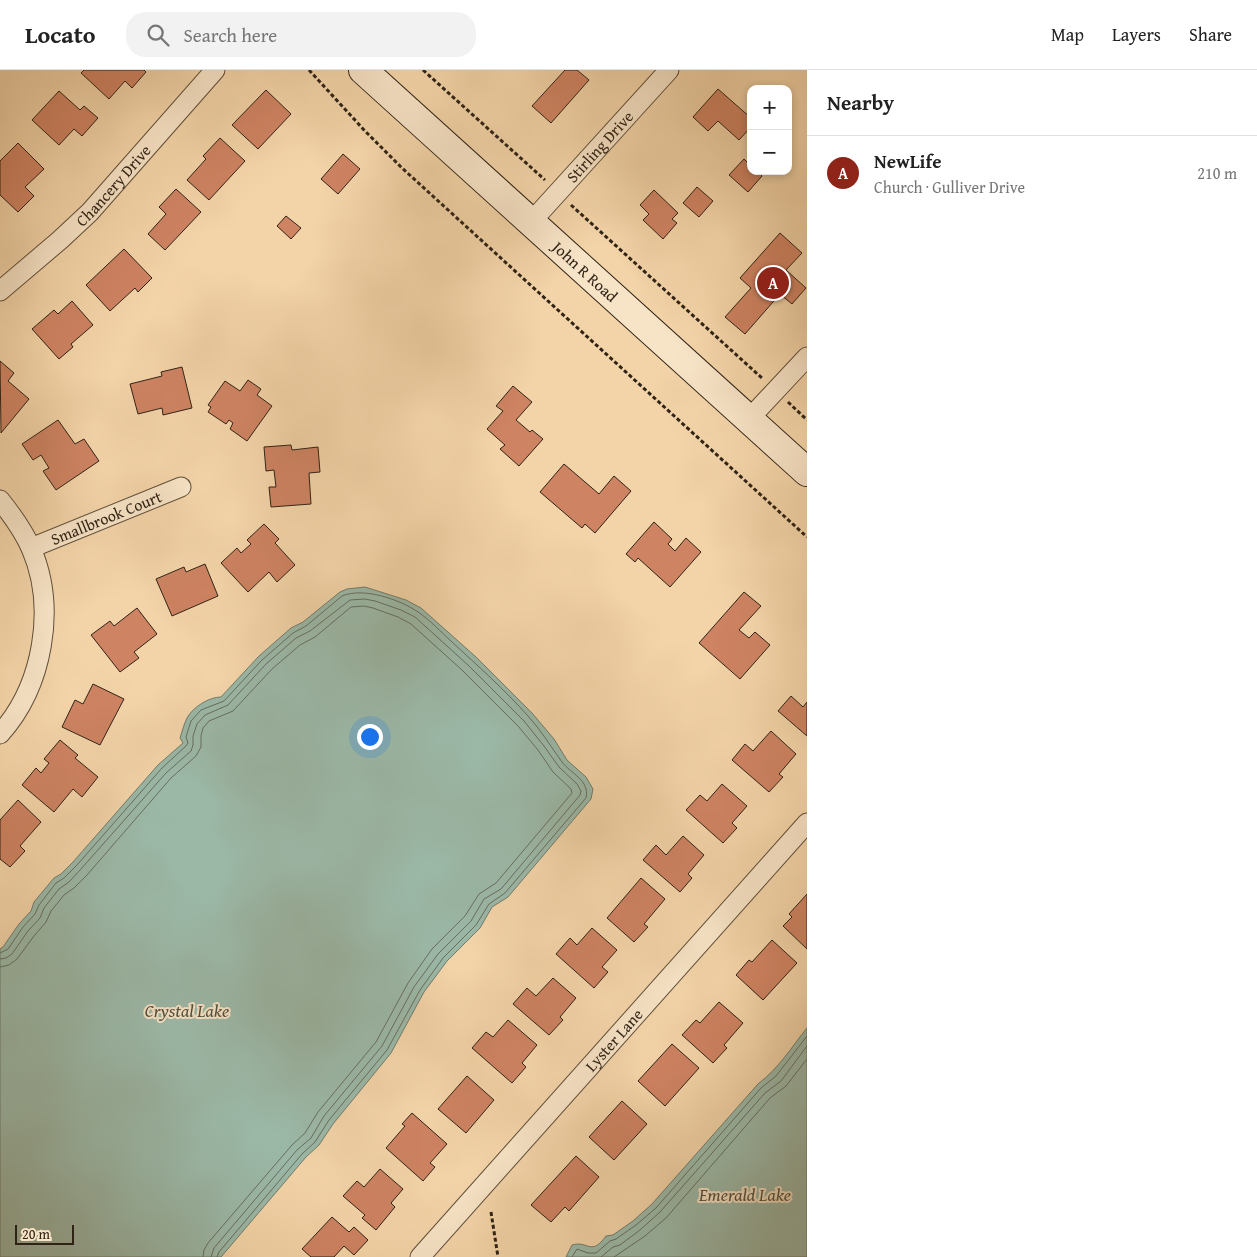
<!DOCTYPE html>
<html lang="en">
<head>
<meta charset="utf-8">
<style>
	body { margin:0; font-family:"Gentium Book Plus",serif; background:#f2f2f2; color:#222 }
	.controls { position:absolute; right:15px; top:15px; display:grid; overflow:hidden; border-radius:10px; box-shadow:0 2px 8px #0003 }
	.controls button { width:45px; height:45px; display:grid; place-items:center; padding:0; border:0; border-bottom:1px solid #e0e0e0; background:#fff; color:#222; font:25px sans-serif }
	.scale { position:absolute; left:15px; bottom:12px; width:59px; box-sizing:border-box; padding-left:5px; border:2px solid #2f2316; border-top:0; font-size:14px; line-height:18px; white-space:nowrap; color:#2f2316; -webkit-text-stroke:4px #f7e3c6; paint-order:stroke }
	.you { position:absolute; left:369px; top:666px; width:18px; height:18px; margin:-12px; border:4px solid #fff; border-radius:50%; background:#1a73e8; box-shadow:0 0 0 8px #1a73e833 }
	.badge { display:grid; place-items:center; width:32px; height:32px; border-radius:50%; background:#8f2418; color:#fff; font-size:16px; font-weight:700 }
	.pin { position:absolute; translate:-50% -50%; border:2px solid #fff; box-shadow:0 1px 5px #0006 }
	.list { margin:0; padding:0; list-style:none }
	h2 { display:flex; justify-content:space-between; align-items:center; height:65px; margin:0; padding:0 20px; font-size:21px }
	h2 small { font-size:16px; font-weight:400; color:#767676 }
	.list li { display:grid; grid-template-columns:32px 1fr auto; gap:15px; align-items:center; box-sizing:border-box; height:75px; padding:0 20px; border-top:1px solid #e0e0e0 }
	.list b { display:block; font-size:19px; white-space:nowrap }
	.list p { margin:0; font-size:16px; white-space:nowrap; color:#767676 }
	.list em { font-size:16px; font-style:normal; color:#767676 }
	.icon { flex:none; width:28px; height:28px; fill:none; stroke:currentColor; stroke-width:2; stroke-linecap:round; stroke-linejoin:round }
	.map { position:relative; flex:none; width:807px; height:1187px; overflow:hidden }
	header { display:flex; align-items:center; gap:30px; box-sizing:border-box; height:70px; padding:0 25px; background:#fff; border-bottom:1px solid #e0e0e0 }
	header strong { font-size:24px }
	nav { display:flex; gap:28px; margin-inline-start:auto; font-size:18px }
	.search { width:350px; height:45px; background:#f2f2f2; display:flex; align-items:center; gap:12px; box-sizing:border-box; padding:0 18px; border-radius:20px; color:#767676; font-size:19px }
	main { display:flex }
	aside { flex:1; background:#fff }
	.map>svg:first-child { display:block }
	.water { fill:#9bb8a7; stroke:#707c6d }
	.lines { fill:none; stroke-linecap:round; stroke-linejoin:round }
	.shore { stroke:#656e5e; stroke-width:1 }
	.building { fill:#ce8362; stroke:#2f2316 }
	.minor-casing { stroke:#604f3a; stroke-width:21 }
	.secondary-casing { stroke:#2f2316; stroke-width:30 }
	.path { stroke:#2f2316; stroke-width:3; stroke-dasharray:4 2.5; stroke-linecap:butt }
	.minor { stroke:#f7e3c6; stroke-width:19 }
	.secondary { stroke:#f7e3c6; stroke-width:28 }
	.labels { text-anchor:middle; dominant-baseline:central; stroke-width:4; stroke-linejoin:round; paint-order:stroke }
	.street-label { font-size:16px; fill:#2f2316; stroke:#f7e3c6 }
	.water-label { font-size:18px; font-style:italic; fill:#4f5042; stroke:#f7e3c6 }
</style>
</head>
<body>
<header>
<strong>Locato</strong>
<div class="search"><svg class="icon" aria-label="search" viewBox="0 0 24 24"><circle cx="10" cy="10" r="6"/><path d="M15 15l6 6"/></svg>Search here</div>
<nav><a>Map</a><a>Layers</a><a>Share</a></nav>
</header>
<main>
<div class="map">
<svg width="807" height="1187" viewBox="0 0 807 1187">
	<rect width="100%" height="100%" fill="#f3d4a8"/>
	<filter id="stains"><feTurbulence type="fractalNoise" baseFrequency=".004" numOctaves="4"/><feColorMatrix values="0 0 0 0 .2 0 0 0 0 .09 0 0 0 0 .02 0 0 0 .5 -.17"/></filter>
	<radialGradient id="worn" r=".72"><stop offset=".6" stop-color="#630" stop-opacity="0"/><stop offset="1" stop-color="#630" stop-opacity=".3"/></radialGradient>
	<path class="water" d="M365,517L406,530L421,538L476,587L532,643L554,669L567,690L586,707L593,719L591,729L508,827L492,837L480,858L447,891L424,922L391,983L333,1054L319,1075L306,1087L221,1187H0V879L3,877L19,854L31,841L34,832L54,808L61,804L73,792L158,695L183,673L180,668C182,662 184,654 187,648C193,637 209,627 221,627L259,586L291,558L303,552L340,522L347,519Z
		M807,958V1187H566L572,1175C588,1170 591,1187 606,1166L613,1165L633,1151L652,1134L758,1014C780,997 790,979 807,958Z"/>
	<g class="lines">
		<path class="shore" d="M0,883L8,879L23,857L35,844L39,835L56,813L64,808L77,795L162,698L186,676L188,673L186,667L191,651L201,640L224,631L262,590L293,563L306,556L342,526C363,517 399,529 418,542C430,550 441,562 452,572C478,596 505,620 528,646C541,660 551,677 562,692C571,704 590,710 586,728L505,823L489,834L476,855L443,888L420,920L387,980L329,1050L315,1072L302,1084L219,1182L217,1187
			M0,889L6,888L12,884L28,861L40,848L44,838L59,819L69,812L81,799L166,703L191,681L193,675V666L197,654L205,645L228,635L266,594L296,568L310,561L350,530L365,529L375,531L401,540L415,547L469,596L524,651L544,676L559,697L577,714L581,721L580,725L501,819L484,829L471,851L438,884L414,917L382,976L324,1046L311,1068L297,1080L214,1178L211,1187
			M0,897L9,895L17,889L34,866L46,852L51,841L64,825L74,818L87,805L171,708L196,686L201,677V666L203,658L209,651L233,641L272,599L300,575L315,567L351,537L364,536L373,538L398,547L411,554L463,601L518,656L538,680L553,702L571,719L572,723L496,813L479,824L465,846L432,879L408,913L376,972L318,1042L305,1063L292,1075L208,1173L204,1180L203,1187
			M572,1187L577,1179L588,1183H596L610,1171L616,1169L636,1155L656,1138L761,1018L776,1006L807,966
			M601,1187L613,1177L620,1175L640,1160L660,1142L765,1023L781,1011L807,976
			M614,1187L645,1166L666,1148L770,1028L786,1016L807,989"/>
	</g>
	<path class="building" d="M84,0H144L146,2L132,18L125,11L109,29L81,3Z
		M565,0H577L589,10L551,53L532,36Z
		M718,19L751,48V57L739,70L718,51L708,61L693,47Z
		M266,20L291,44L258,79L232,55Z
		M59,21L80,40L84,36L98,48L82,66L74,59L59,75L32,50Z
		M220,68L245,91L209,130L187,110L206,89L203,86Z
		M18,73L44,99L25,117L34,126L18,142L0,125V91Z
		M343,84L360,99L338,124L321,109Z
		M744,89L751,96V101H757L762,106L748,122L729,105Z
		M697,117L713,131L699,147L683,133Z
		M176,119L201,142L165,180L148,164L166,144L159,137Z
		M654,120L678,143L672,149L677,153L663,169L643,150L649,144L640,135Z
		M286,146L301,158L291,169L277,156Z
		M780,163L802,183L786,200L806,218L792,234L780,224L745,264L725,247L751,218L740,208Z
		M124,179L152,208L138,222L135,218L110,241L86,215Z
		M72,231L93,255L71,274L73,277L59,289L32,259L54,240L58,244Z
		M0,291L14,303L8,311L29,329L1,363Z
		M182,297L192,338L163,345L162,338L138,344L130,314L162,306L161,302Z
		M248,310L261,319L257,325L272,336L247,371L230,359L233,353L229,350L226,354L208,342L211,337L208,335L225,311L240,321Z
		M513,316L532,332L516,350L530,362L532,360L543,369L519,396L500,379L505,375L487,359L503,341L496,336Z
		M58,350L75,374L84,369L99,391L56,420L43,401L49,398L41,385L33,390L22,374Z
		M291,375L292,380L318,377L320,402L309,403L311,434L271,437L269,417H276L274,400L266,401L264,377Z
		M564,394L599,424L614,406L631,421L595,463L585,454L582,458L540,422Z
		M654,452L672,469L668,474L675,481L686,468L701,482L670,517L638,488L635,492L626,484Z
		M264,454L279,469L275,473L295,495L277,512L269,502L248,522L221,493L237,478L241,483L251,474L247,470Z
		M205,494L218,526L172,546L156,509L184,497L186,502Z
		M744,522L761,536L739,560L749,568L755,562L770,575L740,609L699,573Z
		M137,538L157,564L134,582L139,588L120,602L91,565L110,551L114,556Z
		M93,614L124,629L100,675L62,657L75,630L83,634Z
		M791,626L803,637L807,632V666L778,641Z
		M771,661L796,684L779,704L783,707L769,722L732,690L745,674L753,681Z
		M60,670L78,685L75,688L98,707L82,727L73,719L54,742L22,715L36,698L41,703L49,693L44,689Z
		M722,714L747,736L732,753L737,758L723,773L686,740L700,725L707,731Z
		M18,730L41,752L20,776L25,781L10,797L0,789V750Z
		M683,766L704,785L688,804L692,808L680,822L643,790L656,775L666,785Z
		M641,808L665,829L644,854L648,857L634,872L607,848Z
		M807,824V879L783,856L792,847L789,844Z
		M592,858L617,880L602,897L608,902L594,918L556,884L570,868L577,875Z
		M772,870L797,893L763,930L736,905L749,890L752,892Z
		M553,908L576,928L560,947L563,950L549,965L513,934L527,918L536,926Z
		M719,932L743,953L724,975L727,978L713,993L682,965L696,950L700,953Z
		M508,950L537,975L522,993L526,997L512,1013L472,978L486,962L493,967Z
		M672,974L699,998L665,1036L638,1011Z
		M467,1006L494,1030L466,1063L438,1039Z
		M622,1031L647,1054L614,1090L589,1067Z
		M412,1043L447,1074L430,1093L435,1097L423,1111L386,1078L405,1056L402,1054Z
		M576,1086L599,1107L569,1141L565,1137L551,1152L531,1135Z
		M380,1099L403,1119L391,1133L395,1137L376,1160L362,1148L365,1145L343,1126L357,1111L364,1117Z
		M332,1147L349,1162L354,1157L368,1170L354,1185L344,1176L334,1187H311L302,1179Z"/>
	<g class="lines">
		<g class="minor-casing">
			<g id="minor">
				<path id="s1" d="M531,152L669,0"/>
				<path id="s2" d="M0,221L60,170L90,142L215,0"/>
				<path d="M749,349L807,287"/>
				<path d="M0,430C12,445 23,460 31,478C57,538 43,616 0,664"/>
				<path id="s3" d="M31,478L181,417"/>
				<path id="s4" d="M420,1187L807,753"/>
			</g>
		</g>
		<g class="secondary-casing">
			<g id="secondary">
				<path id="s5" d="M363,0L807,402"/>
			</g>
		</g>
		<path class="path" d="M309,0L365,61L402,98L807,467
			M423,0L545,110
			M571,135L763,309
			M788,332L807,350
			M491,1142L498,1187"/>
		<use href="#minor" class="minor"/>
		<use href="#secondary" class="secondary"/>
	</g>
	<g class="labels">
		<g class="street-label">
			<text stroke="none"><textPath href="#s1" startOffset="102">Stirling Drive</textPath></text>
			<text stroke="none"><textPath href="#s2" startOffset="155">Chancery Drive</textPath></text>
			<text stroke="none"><textPath href="#s5" startOffset="300">John R Road</textPath></text>
			<text stroke="none"><textPath href="#s3" startOffset="81">Smallbrook Court</textPath></text>
			<text stroke="none"><textPath href="#s4" startOffset="291">Lyster Lane</textPath></text>
		</g>
		<g class="water-label">
			<text x="187" y="940">Crystal Lake</text>
			<text x="745" y="1124">Emerald Lake</text>
		</g>
	</g>
	<rect width="100%" height="100%" filter="url(#stains)"/>
	<rect width="100%" height="100%" fill="url(#worn)"/>
</svg>
<div class="controls">
<button>+</button>
<button>−</button>
</div>
<div class="scale">20 m</div>
<div class="you"></div>
<div class="pin badge" style="left:773px;top:213px">A</div>
</div>
<aside>
<h2>Nearby<small></small></h2>
<ul class="list">
<li><span class="badge">A</span><div><b>NewLife</b><p>Church · Gulliver Drive</p></div><em>210 m</em></li>
</ul>
</aside>
</main>
</body>
</html>
